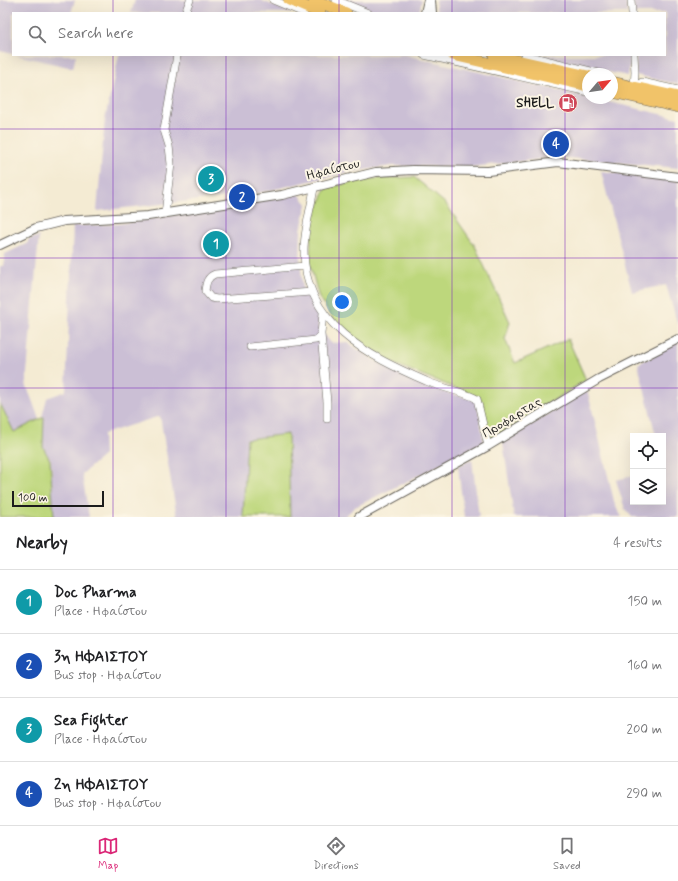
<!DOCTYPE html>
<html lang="en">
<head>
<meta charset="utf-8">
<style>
	body { margin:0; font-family:Mynerve,sans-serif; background:#f2f2f2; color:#202124 }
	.controls { position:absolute; right:12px; bottom:12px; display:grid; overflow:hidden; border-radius:0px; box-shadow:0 4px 16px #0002 }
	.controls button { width:36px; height:36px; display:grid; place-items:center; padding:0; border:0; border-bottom:1px solid #e0e0e0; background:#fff; color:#202124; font:20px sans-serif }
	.compass { position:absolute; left:582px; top:68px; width:36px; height:36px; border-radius:50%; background:#fff; box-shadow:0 4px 16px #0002; rotate:61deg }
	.scale { position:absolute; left:12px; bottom:10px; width:92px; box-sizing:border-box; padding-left:4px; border:2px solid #1c1c1c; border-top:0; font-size:11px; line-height:14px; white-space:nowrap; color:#1c1c1c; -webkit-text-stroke:3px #fcf5e5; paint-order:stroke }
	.you { position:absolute; left:342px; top:302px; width:14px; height:14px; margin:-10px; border:3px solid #fff; border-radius:50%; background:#1a73e8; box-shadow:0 0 0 6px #1a73e833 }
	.badge { display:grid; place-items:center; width:26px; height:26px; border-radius:50%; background:#db2777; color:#fff; font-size:13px; font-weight:700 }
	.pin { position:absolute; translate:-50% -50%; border:2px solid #fff; box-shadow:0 1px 4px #0006 }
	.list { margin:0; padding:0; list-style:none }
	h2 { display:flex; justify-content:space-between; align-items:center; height:52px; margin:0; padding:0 16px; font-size:17px }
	h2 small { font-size:13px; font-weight:400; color:#757577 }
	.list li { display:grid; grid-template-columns:26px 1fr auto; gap:12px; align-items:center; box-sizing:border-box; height:64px; padding:0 16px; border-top:1px solid #e0e0e0 }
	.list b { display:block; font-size:15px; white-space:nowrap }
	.list p { margin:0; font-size:13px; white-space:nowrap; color:#757577 }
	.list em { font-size:13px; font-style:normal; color:#757577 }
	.icon { flex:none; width:22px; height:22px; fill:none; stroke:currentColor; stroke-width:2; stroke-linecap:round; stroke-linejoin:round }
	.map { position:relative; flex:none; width:678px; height:517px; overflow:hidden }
	.search { position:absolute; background:#fff; box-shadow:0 4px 16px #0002; left:12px; right:12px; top:12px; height:44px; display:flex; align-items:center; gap:10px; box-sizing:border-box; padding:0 14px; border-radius:0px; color:#757577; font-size:15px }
	.sheet { height:308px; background:#fff }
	nav { display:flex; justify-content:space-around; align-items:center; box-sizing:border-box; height:56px; border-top:1px solid #e0e0e0; background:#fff; font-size:11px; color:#757577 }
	nav a { display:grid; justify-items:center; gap:2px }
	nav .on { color:#db2777 }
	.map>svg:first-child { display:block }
	.industrial { fill:#cbbfd5 }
	.green { fill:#bdd77c; stroke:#6c7a4c }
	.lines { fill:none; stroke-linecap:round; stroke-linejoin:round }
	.minor-casing { stroke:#68645c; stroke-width:8 }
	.tertiary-casing { stroke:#68645c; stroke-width:10 }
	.primary-casing { stroke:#68645c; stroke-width:12 }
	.minor { stroke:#fff; stroke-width:7 }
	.tertiary { stroke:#fff; stroke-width:8 }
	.primary { stroke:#f1c369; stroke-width:11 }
	.grid { fill:none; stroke:#7b2cbf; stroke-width:1; stroke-opacity:0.55 }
	.labels { text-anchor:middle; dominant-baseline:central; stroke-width:4; stroke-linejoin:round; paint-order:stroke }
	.poi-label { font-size:13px; font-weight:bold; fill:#1c1c1c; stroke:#fcf5e5; text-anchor:end }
	.street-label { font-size:13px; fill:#1c1c1c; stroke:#fcf5e5 }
</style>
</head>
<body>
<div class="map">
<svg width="678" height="517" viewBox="0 0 678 517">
	<rect width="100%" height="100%" fill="#fcf5e5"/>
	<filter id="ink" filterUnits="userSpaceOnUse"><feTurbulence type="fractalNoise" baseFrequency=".025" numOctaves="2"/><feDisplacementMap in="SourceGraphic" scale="8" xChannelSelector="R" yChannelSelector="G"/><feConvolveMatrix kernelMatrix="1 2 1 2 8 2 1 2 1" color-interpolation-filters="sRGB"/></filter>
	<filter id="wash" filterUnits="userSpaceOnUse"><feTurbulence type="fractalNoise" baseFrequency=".012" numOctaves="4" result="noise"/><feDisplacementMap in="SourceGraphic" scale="16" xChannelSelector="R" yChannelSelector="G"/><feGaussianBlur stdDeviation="0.9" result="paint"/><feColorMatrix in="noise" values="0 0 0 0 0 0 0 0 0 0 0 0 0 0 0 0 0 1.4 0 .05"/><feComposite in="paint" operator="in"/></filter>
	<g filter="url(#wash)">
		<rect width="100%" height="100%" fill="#f4ebd3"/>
		<path class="industrial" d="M0,0H75L71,13H13V54L0,51Z
			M135,0H260L292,13H131Z
			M345,0H422L419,13H378Z
			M435,0H626L627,13H437Z
			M633,0H678V84L636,75V55H665V13H634Z
			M16,55H76L73,68Z
			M119,55H405L678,118V168L559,157L471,167L392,166L349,172L254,194L97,211L105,119Z
			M528,55H631L628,76Z
			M601,171L678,181V325L666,285L632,292Z
			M299,194L307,204L301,230L300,261L303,289L310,295L320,314L318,327L331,343L347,342L375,361L444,392L473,399L477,402L484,443L355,507L344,517H290L288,434L247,439L243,517H177L160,416L103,434L104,455L82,474L89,517H54L51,460L43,447L42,417L47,398L66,391L73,226L119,224Z
			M39,236L26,384L39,419L14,432L0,403V266H3L5,254L28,243V240Z
			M678,342V517H632L625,509L616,480L633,476V502H663V436H656L638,364Z
			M585,391L588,393L615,505L622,517H514L503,442Z
			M472,459L479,517H464L458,466Z"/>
		<path class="green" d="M414,177L446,204L475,246L510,322L505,339L515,363L568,339L586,380L490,440L480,398L387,361L352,337L334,320L319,298L310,264L311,225L326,188L367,179Z
			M0,403L14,432L44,417L43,447L50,460L54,517H0Z
			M288,434L290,517H243L247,439Z"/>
	</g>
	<g filter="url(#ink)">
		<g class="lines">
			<g class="minor-casing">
				<path id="minor" d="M273,0L304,13
					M336,0L368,13
					M631,0L632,13
					M185,13L190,0
					M424,55L588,92
					M525,55L603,74
					M634,87L642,82L678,90
					M634,87L635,72L634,55
					M314,188C311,208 304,230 304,250C304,324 368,356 426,381C441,388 466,392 477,399L488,446
					M165,214L171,164L169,146L164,130L177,55
					M305,266L215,274C207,277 206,283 205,291L211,298L217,299L312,292
					M321,334L327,402V419
					M250,347L316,340L321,334L323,313"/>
			</g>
			<g class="tertiary-casing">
				<path id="tertiary" d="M431,0L432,13
					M425,13L428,0
					M0,245L36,228L64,221L148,216L282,195L376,172L413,170L488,171L558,162L678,177
					M359,517L488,446L599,379L678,339"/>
			</g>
			<g class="primary-casing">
				<path id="primary" d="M289,0L320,13
					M314,0L346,13
					M453,55L588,86
					M494,55L588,76
					M612,82L678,97
					M612,92L678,107"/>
			</g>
			<use href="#minor" class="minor"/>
			<use href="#tertiary" class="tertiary"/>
			<use href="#primary" class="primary"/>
		</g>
	</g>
	<path class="grid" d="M113,0V13M226,0V13M339,0V13M452,0V13M565,0V13M113,55V517M226,55V517M339,55V517M452,55V517M565,55V517M0,129H678M0,258H678M0,388H678"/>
	<defs>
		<g id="fuel-disc" transform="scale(1)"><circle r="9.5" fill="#d1495b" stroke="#fcf5e5"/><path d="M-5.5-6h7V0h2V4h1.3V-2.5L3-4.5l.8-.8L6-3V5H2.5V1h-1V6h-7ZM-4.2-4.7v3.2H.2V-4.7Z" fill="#fff"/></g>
	</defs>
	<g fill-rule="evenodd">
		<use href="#fuel-disc" x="568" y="103"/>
	</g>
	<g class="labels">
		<g class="poi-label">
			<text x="554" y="103">SHELL</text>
		</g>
		<g class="street-label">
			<text transform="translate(333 170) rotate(-14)">Ηφαίστου</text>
			<text transform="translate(512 418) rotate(-31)">Προφαρτας</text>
		</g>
	</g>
</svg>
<div class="controls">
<button><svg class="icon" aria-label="locate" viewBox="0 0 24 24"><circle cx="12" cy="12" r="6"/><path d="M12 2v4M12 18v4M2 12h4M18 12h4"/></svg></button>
<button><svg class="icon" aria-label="layers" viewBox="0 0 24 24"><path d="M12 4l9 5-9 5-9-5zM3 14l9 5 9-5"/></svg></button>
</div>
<svg class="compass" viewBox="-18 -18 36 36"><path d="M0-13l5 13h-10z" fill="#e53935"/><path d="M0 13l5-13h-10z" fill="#757577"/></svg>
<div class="scale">100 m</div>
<div class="you"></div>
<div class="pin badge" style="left:216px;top:244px;background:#0f9aa8">1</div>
<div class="pin badge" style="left:242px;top:197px;background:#1a4fb4">2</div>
<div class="pin badge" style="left:211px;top:179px;background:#0f9aa8">3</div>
<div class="pin badge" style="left:556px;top:144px;background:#1a4fb4">4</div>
<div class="search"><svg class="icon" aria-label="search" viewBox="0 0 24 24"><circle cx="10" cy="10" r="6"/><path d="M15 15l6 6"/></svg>Search here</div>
</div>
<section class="sheet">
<h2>Nearby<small>4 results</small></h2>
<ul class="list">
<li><span class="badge" style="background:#0f9aa8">1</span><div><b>Doc Pharma</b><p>Place · Ηφαίστου</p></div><em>150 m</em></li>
<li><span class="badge" style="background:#1a4fb4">2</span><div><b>3η ΗΦΑΙΣΤΟΥ</b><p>Bus stop · Ηφαίστου</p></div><em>160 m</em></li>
<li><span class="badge" style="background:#0f9aa8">3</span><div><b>Sea Fighter</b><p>Place · Ηφαίστου</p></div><em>200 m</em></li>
<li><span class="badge" style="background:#1a4fb4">4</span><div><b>2η ΗΦΑΙΣΤΟΥ</b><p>Bus stop · Ηφαίστου</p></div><em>290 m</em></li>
</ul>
</section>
<nav>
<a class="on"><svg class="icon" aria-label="map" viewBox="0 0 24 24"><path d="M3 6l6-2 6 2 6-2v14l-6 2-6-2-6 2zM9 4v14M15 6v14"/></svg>Map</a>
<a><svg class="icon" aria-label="directions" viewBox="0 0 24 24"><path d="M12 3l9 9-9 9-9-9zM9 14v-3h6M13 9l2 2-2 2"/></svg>Directions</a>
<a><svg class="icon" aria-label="saved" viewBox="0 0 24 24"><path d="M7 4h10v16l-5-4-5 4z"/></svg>Saved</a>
</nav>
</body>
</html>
